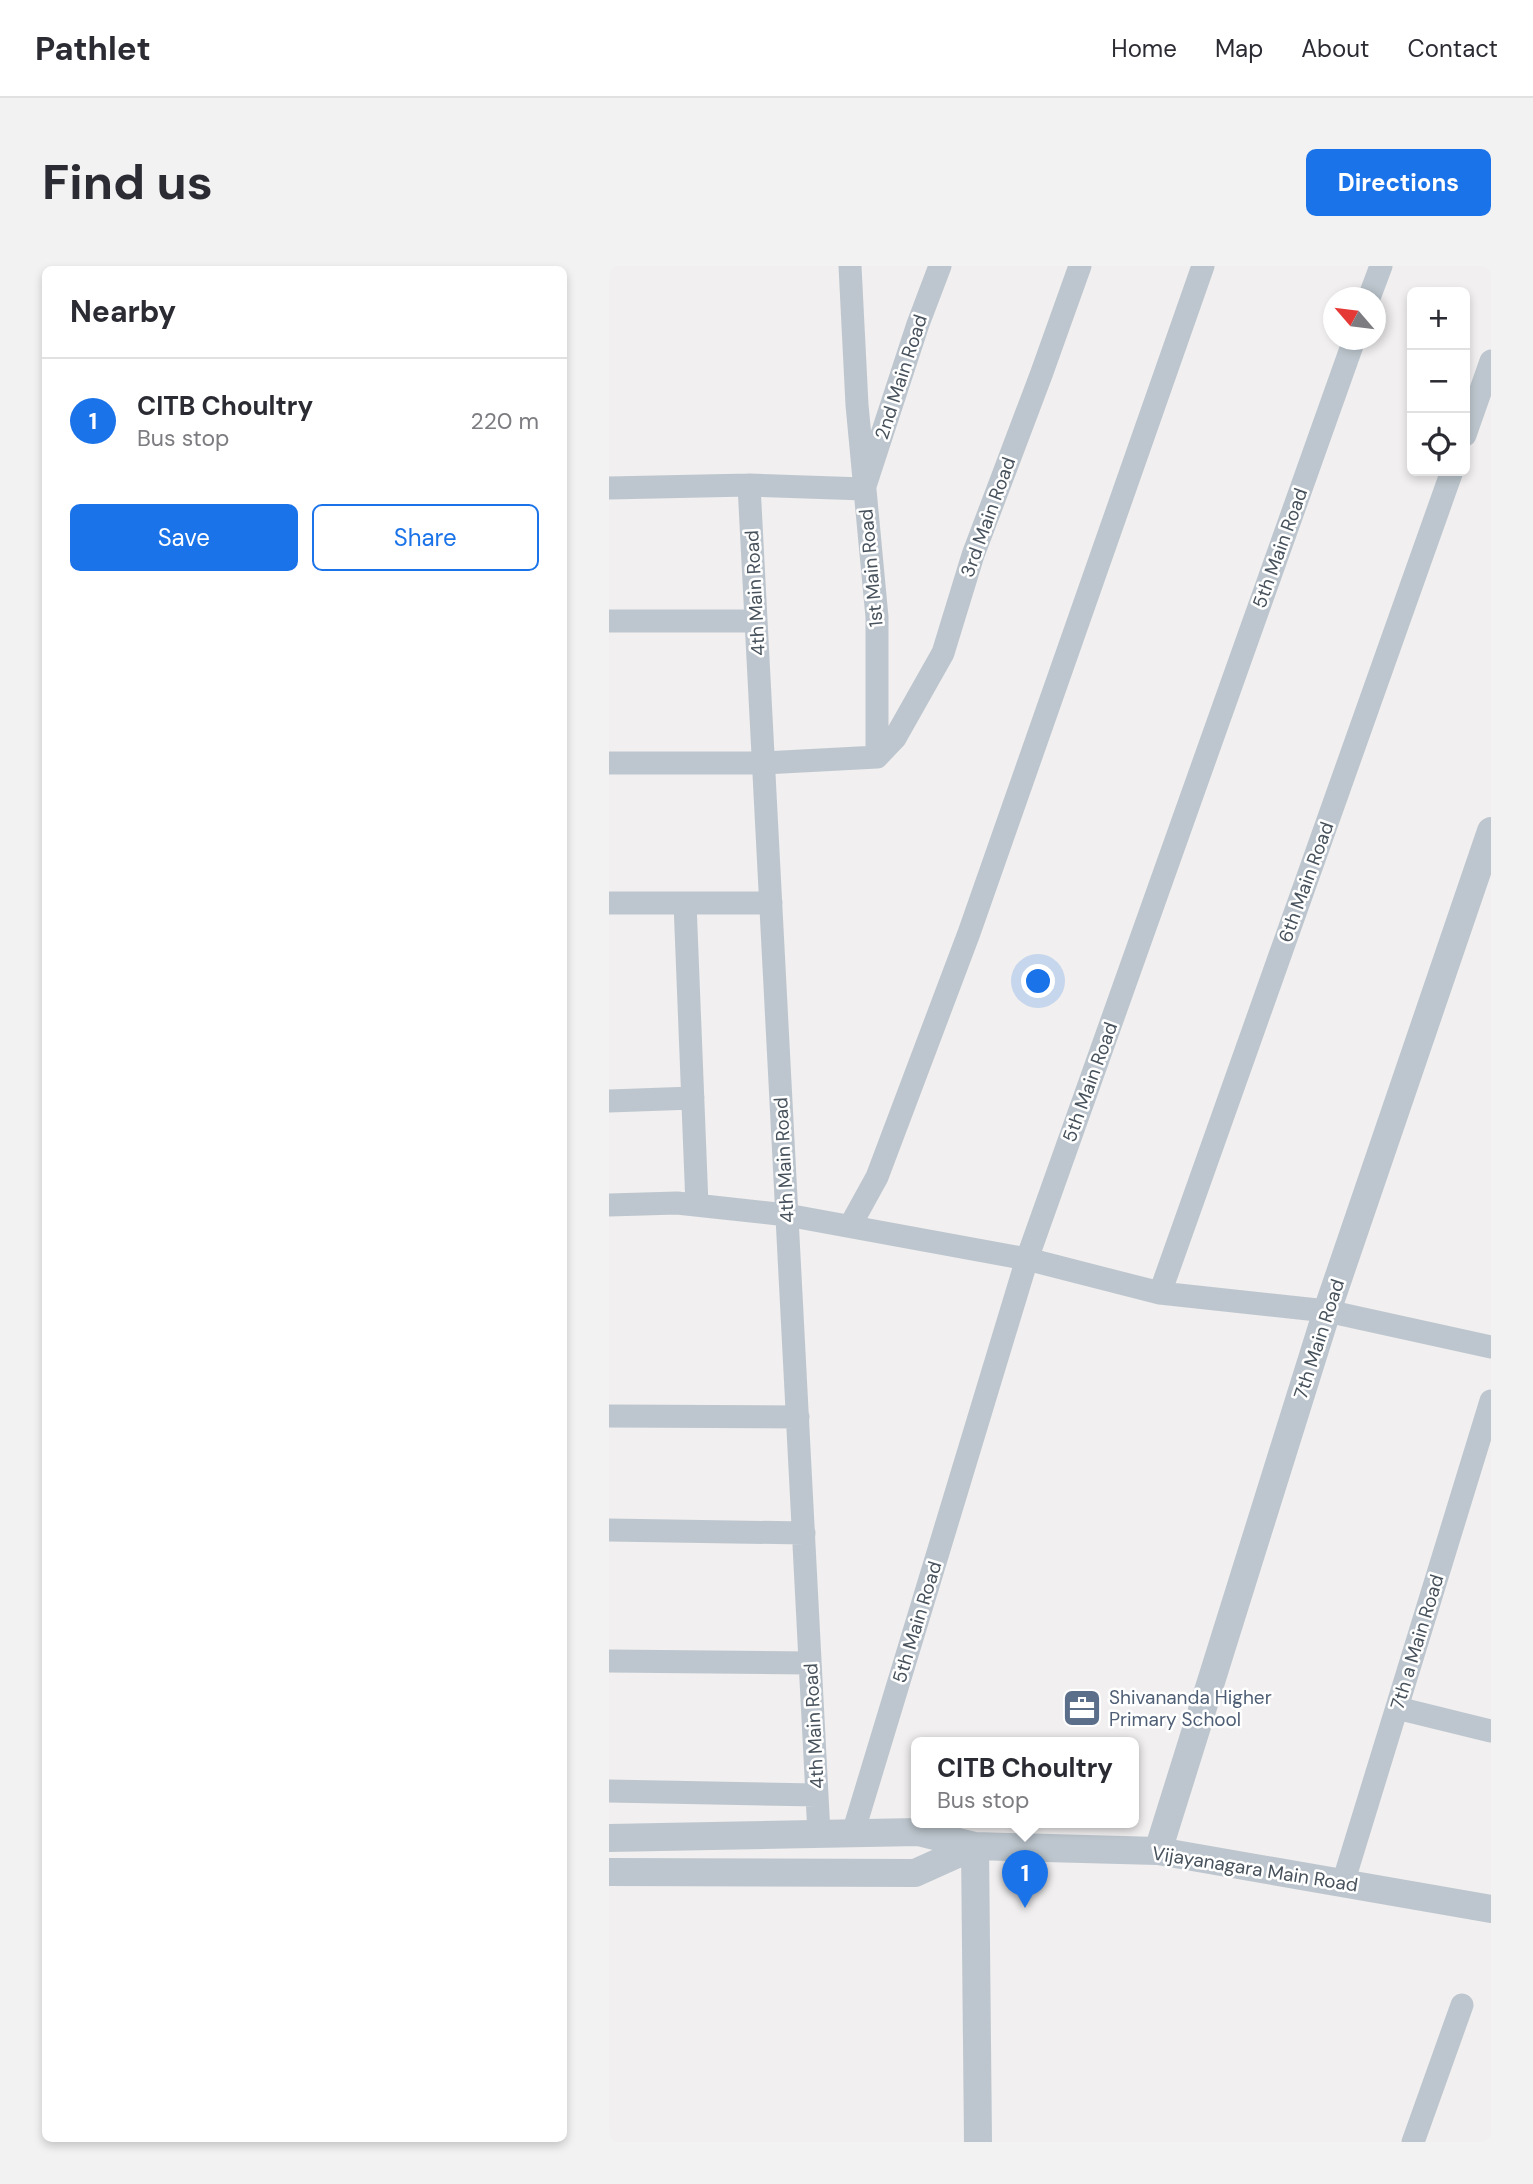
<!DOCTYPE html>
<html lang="en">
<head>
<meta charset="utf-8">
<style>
	body { margin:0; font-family:"DM Sans",sans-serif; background:#f2f2f3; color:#2b2b33 }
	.controls { position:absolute; right:21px; top:21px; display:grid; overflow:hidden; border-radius:10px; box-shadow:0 4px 10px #0003 }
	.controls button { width:63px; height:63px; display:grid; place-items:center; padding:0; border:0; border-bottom:2px solid #e1e1e2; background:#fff; color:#2b2b33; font:35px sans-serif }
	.compass { position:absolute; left:714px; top:21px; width:63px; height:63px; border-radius:50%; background:#fff; box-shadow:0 4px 10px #0003; rotate:298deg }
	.you { position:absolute; left:430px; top:716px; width:24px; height:24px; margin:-18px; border:5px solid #fff; border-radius:50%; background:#1a73e8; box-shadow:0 0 0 10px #1a73e833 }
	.badge { display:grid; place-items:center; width:46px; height:46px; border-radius:50%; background:#1a73e8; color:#fff; font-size:23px; font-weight:700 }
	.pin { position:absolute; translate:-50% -58px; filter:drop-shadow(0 2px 4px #0008) }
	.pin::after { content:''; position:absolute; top:37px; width:24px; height:21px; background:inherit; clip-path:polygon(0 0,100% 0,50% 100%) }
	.popup { position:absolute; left:302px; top:1471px; width:228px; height:91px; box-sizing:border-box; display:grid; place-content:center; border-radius:10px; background:#fff; filter:drop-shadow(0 2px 5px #0005); font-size:23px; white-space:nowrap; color:#7c7c81 }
	.popup b { font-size:26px; color:#2b2b33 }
	.popup::after { content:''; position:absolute; left:50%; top:100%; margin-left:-14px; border:14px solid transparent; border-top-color:#fff }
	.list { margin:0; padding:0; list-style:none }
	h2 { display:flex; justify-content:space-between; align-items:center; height:91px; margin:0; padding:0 28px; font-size:30px }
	h2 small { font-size:23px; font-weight:400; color:#7c7c81 }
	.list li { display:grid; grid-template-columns:46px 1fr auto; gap:21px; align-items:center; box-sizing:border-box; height:126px; padding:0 28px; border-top:2px solid #e1e1e2 }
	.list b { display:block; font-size:26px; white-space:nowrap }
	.list p { margin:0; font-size:23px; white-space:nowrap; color:#7c7c81 }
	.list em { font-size:23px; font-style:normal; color:#7c7c81 }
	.actions { display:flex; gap:14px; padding:21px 28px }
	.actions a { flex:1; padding:16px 0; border:2px solid #1a73e8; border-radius:10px; text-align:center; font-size:24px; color:#1a73e8 }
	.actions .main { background:#1a73e8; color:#fff }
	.icon { flex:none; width:38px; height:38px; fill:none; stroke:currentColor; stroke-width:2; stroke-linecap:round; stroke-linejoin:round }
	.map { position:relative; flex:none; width:882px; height:1876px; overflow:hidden; border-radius:10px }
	header { display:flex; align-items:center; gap:42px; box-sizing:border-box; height:98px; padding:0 35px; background:#fff; border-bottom:2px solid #e1e1e2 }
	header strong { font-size:33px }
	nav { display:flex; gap:38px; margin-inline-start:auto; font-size:24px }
	.intro { display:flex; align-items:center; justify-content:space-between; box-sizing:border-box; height:168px; padding:0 42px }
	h1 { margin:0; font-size:49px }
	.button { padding:18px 32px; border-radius:10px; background:#1a73e8; color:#fff; font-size:24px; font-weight:700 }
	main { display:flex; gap:42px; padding:0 42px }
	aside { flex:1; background:#fff; border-radius:10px; box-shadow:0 4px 10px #0003 }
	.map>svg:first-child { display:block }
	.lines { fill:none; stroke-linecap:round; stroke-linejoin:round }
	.minor { stroke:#bdc6ce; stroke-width:23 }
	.tertiary { stroke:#bdc6ce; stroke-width:28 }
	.labels { text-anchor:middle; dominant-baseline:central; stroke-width:5; stroke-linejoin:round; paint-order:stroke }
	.street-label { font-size:19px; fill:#47525c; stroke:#fff }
	.service-label { font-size:19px; fill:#4e5e75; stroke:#fff; text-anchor:start }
</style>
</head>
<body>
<header>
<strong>Pathlet</strong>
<nav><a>Home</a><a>Map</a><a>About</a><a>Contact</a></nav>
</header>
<div class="intro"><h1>Find us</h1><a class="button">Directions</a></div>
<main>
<aside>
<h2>Nearby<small></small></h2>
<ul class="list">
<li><span class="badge">1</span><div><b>CITB Choultry</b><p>Bus stop</p></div><em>220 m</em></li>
</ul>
<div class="actions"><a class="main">Save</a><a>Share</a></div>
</aside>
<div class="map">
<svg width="882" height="1876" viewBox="0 0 882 1876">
	<rect width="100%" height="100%" fill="#f1efef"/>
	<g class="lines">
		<path class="minor" d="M760,32L772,0
			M856,169L882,95
			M140,219L210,1568
			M0,222L140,219L255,223L309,58L331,0
			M0,355H147
			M268,491L286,472L334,387L364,289L432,109L471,0
			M0,497H155L268,491V351L248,139L241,0
			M0,637H162
			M76,637L88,939
			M0,835L84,832
			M0,939L68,937L178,949L418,993L551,1027L718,1045L882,1081
			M241,960L268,911L360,667L594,0
			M551,1027L843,205
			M0,1150L189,1151
			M0,1264L195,1267
			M0,1395L201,1397
			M788,1442L882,1465
			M0,1525L208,1529
			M244,1567L418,993L745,74
			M734,1617L882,1135
			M804,1876L853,1739"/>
		<path class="tertiary" d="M0,1572L309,1566L366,1580L549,1585L882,1643
			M366,1580L369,1876
			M549,1585L718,1045L882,565
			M0,1606L306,1607L366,1580"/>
	</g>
	<defs>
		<g id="office-square" transform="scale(2.0125)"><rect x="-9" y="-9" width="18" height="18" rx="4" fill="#5c6f8a" stroke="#fff"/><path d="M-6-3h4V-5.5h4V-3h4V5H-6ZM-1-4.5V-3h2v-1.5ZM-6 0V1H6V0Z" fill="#fff"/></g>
	</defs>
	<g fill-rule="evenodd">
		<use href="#office-square" x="473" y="1442"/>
	</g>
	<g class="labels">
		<g class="street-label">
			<text transform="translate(292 111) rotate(-72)">2nd Main Road</text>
			<text transform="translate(379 251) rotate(-70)">3rd Main Road</text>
			<text transform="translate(671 282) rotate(-70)">5th Main Road</text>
			<text transform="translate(262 302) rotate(-95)">1st Main Road</text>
			<text transform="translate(146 327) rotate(-93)">4th Main Road</text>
			<text transform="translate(697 616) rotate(-70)">6th Main Road</text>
			<text transform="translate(481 816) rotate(-70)">5th Main Road</text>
			<text transform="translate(175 894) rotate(-93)">4th Main Road</text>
			<text transform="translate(710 1073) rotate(-72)">7th Main Road</text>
			<text transform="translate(308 1356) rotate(-73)">5th Main Road</text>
			<text transform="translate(808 1376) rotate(-73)">7th a Main Road</text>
			<text transform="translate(205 1460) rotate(-93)">4th Main Road</text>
			<text transform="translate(646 1603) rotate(9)">Vijayanagara Main Road</text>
		</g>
		<g class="service-label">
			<text x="500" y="1431">Shivananda Higher<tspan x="500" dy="22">Primary School</tspan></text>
		</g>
	</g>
</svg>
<div class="controls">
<button>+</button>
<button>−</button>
<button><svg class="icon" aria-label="locate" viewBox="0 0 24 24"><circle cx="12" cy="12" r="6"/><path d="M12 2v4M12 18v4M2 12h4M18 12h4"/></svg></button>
</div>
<svg class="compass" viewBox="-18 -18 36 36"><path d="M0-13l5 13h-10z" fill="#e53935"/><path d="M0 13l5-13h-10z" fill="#7c7c81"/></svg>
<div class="you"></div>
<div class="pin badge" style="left:416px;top:1642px">1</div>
<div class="popup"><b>CITB Choultry</b>Bus stop</div>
</div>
</main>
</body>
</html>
